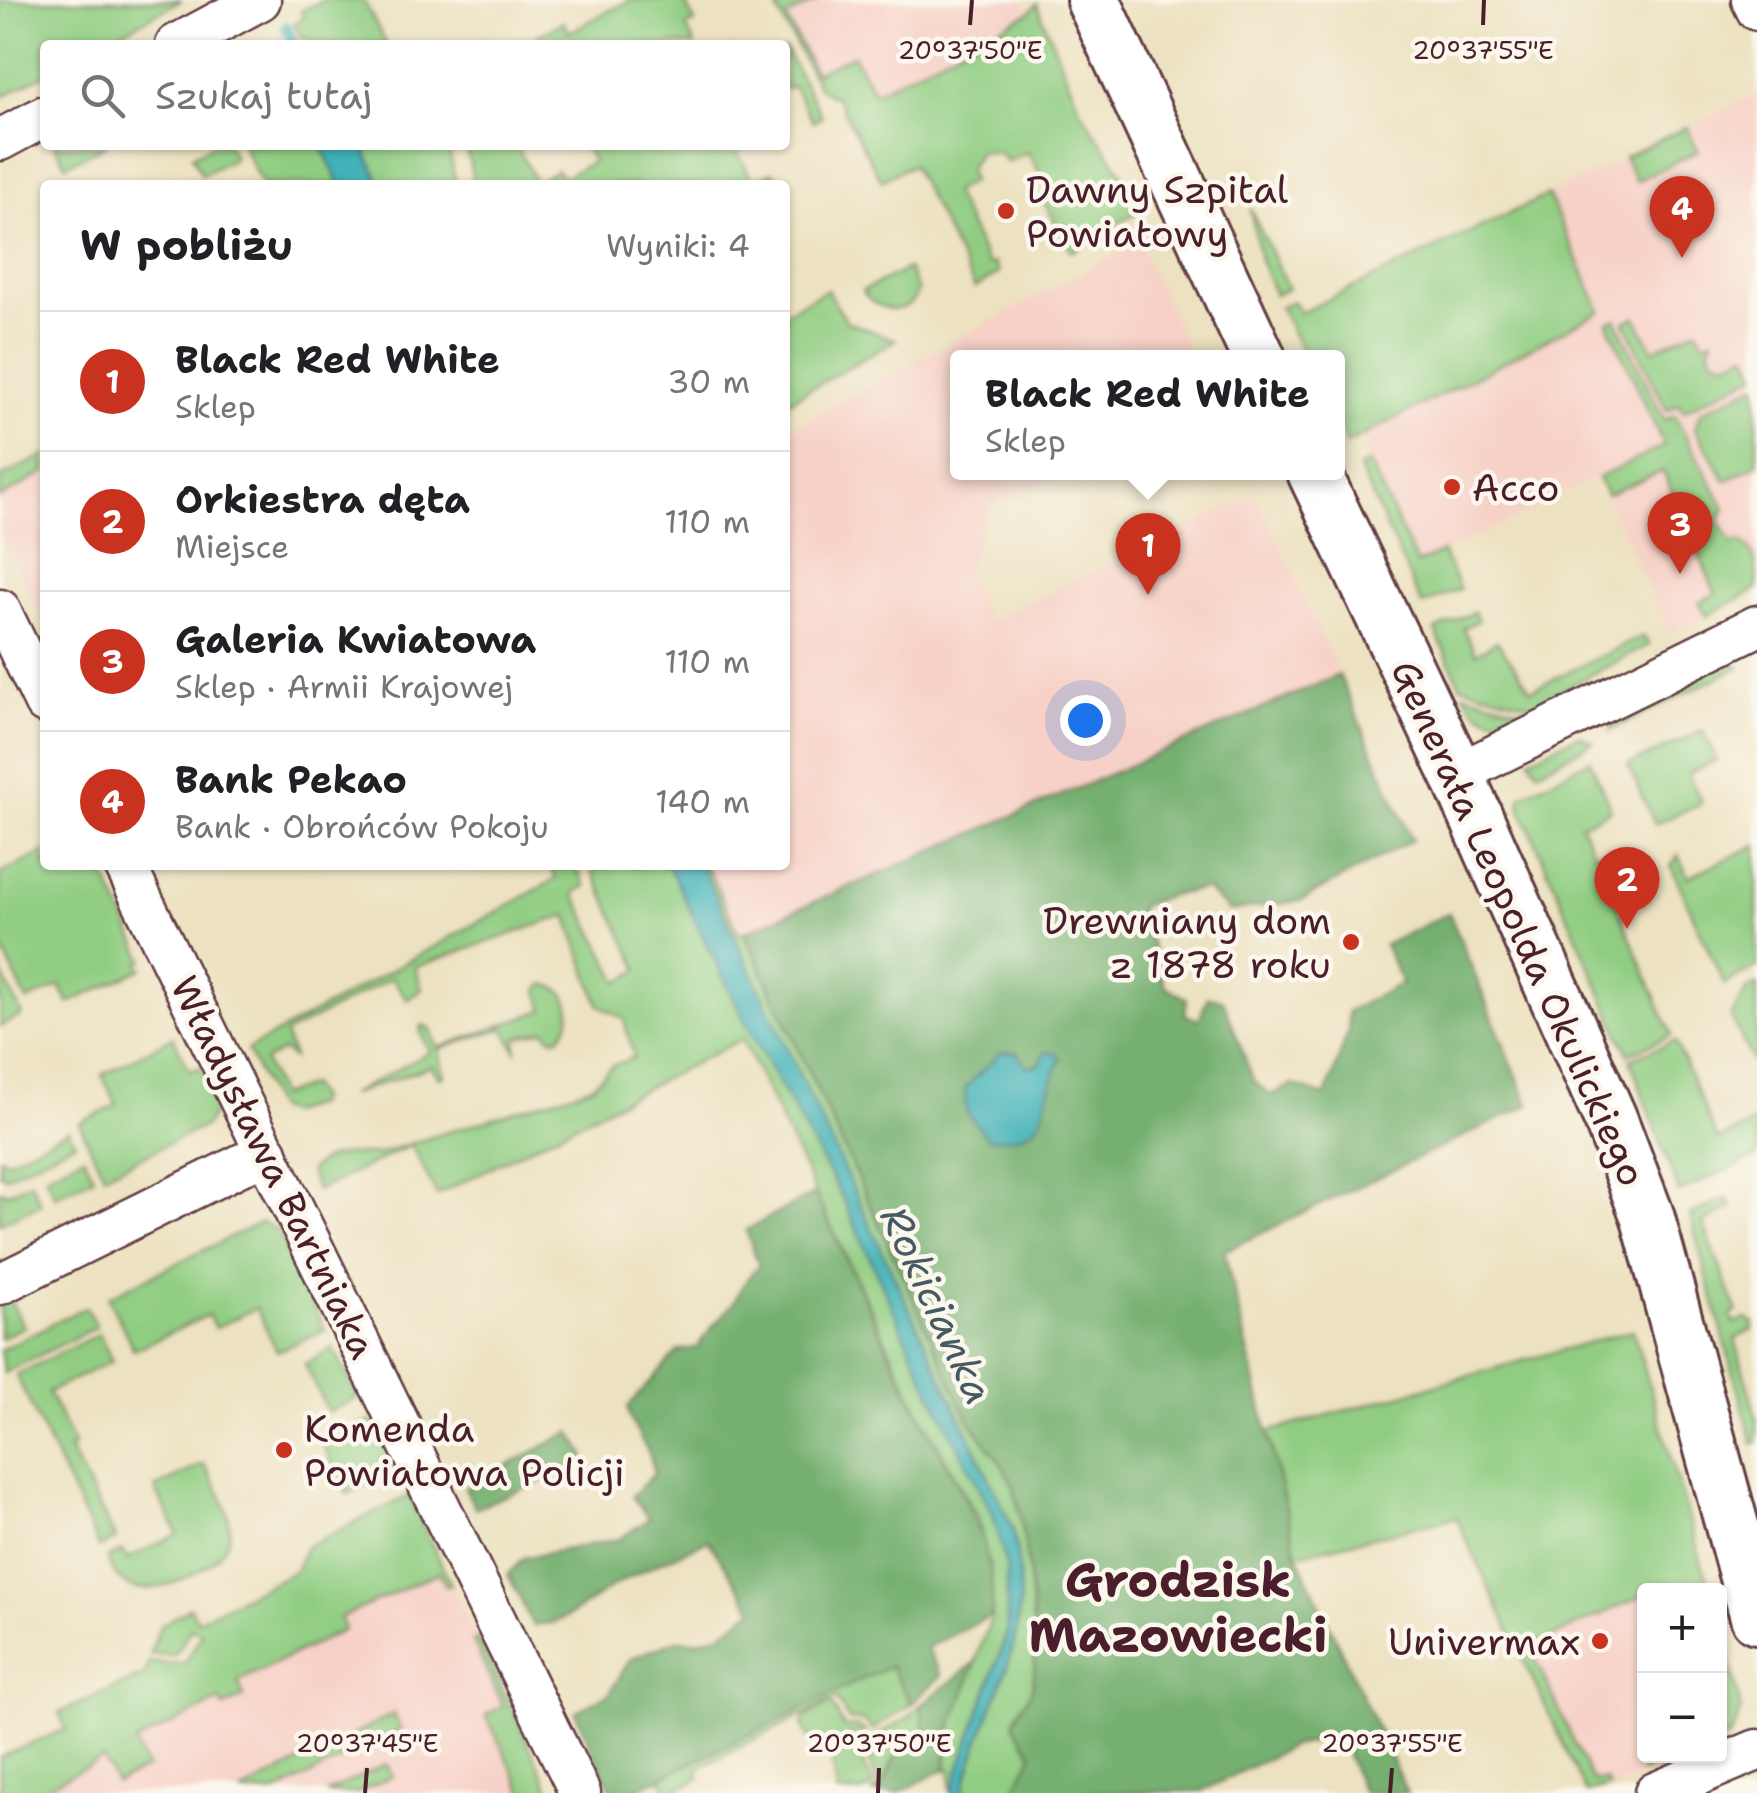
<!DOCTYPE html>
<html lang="pl">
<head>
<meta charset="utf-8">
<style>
	body { margin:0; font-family:"Shantell Sans",sans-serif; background:#f6f6f6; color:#202124 }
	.controls { position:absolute; right:30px; bottom:30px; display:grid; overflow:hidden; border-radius:10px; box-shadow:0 2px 8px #0004 }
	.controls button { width:90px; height:90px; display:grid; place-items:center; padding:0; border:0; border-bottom:2px solid #e0e0e0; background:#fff; color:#202124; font:50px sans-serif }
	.you { position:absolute; left:1085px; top:720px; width:35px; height:35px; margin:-25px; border:8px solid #fff; border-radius:50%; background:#1a73e8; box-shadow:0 0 0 15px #1a73e833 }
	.badge { display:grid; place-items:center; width:65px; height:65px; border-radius:50%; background:#c8321e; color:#fff; font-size:32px; font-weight:700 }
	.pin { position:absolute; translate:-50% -82px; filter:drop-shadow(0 2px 5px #0008) }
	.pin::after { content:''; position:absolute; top:52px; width:35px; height:30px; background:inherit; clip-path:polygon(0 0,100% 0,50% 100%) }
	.popup { position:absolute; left:950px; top:350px; width:395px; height:130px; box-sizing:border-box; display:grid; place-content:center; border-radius:10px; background:#fff; filter:drop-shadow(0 2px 8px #0005); font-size:32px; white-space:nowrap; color:#757577 }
	.popup b { font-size:38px; color:#202124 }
	.popup::after { content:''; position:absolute; left:50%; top:100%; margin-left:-20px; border:20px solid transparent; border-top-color:#fff }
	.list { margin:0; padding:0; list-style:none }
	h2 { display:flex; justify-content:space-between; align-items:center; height:130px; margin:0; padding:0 40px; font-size:42px }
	h2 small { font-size:32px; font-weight:400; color:#757577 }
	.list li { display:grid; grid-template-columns:65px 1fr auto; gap:30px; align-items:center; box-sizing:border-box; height:140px; padding:0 40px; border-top:2px solid #e0e0e0 }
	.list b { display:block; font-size:38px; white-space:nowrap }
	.list p { margin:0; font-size:32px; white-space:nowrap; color:#757577 }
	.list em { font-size:32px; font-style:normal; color:#757577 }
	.icon { flex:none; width:55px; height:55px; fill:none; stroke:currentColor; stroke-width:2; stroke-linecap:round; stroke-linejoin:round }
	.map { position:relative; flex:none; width:1757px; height:1793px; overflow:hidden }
	.search { position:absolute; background:#fff; box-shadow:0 2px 8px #0004; left:40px; top:40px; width:750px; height:110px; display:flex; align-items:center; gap:25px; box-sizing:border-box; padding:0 35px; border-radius:10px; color:#757577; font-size:38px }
	.panel { position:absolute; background:#fff; box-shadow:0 2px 8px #0004; left:40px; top:180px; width:750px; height:690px; border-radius:10px }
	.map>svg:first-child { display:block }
	.built { fill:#f7d1c7 }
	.green { fill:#90cd82; stroke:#6d7656; stroke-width:2.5 }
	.forest { fill:#74b070; stroke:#5f684e; stroke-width:2.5 }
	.water { fill:#41b2b8; stroke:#466872; stroke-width:2.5 }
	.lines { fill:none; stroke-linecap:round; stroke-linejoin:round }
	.stream { stroke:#41b2b8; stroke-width:11 }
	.minor-casing { stroke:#623c41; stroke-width:45 }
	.tertiary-casing { stroke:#623c41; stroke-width:58 }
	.minor { stroke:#fff; stroke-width:40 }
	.tertiary { stroke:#fff; stroke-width:52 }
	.ticks { fill:none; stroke:#4a1f2b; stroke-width:4 }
	.poi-dot { fill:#c8321e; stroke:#fbf7ec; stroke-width:4 }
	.labels { text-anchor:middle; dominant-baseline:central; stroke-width:9; stroke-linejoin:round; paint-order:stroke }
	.poi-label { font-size:38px; fill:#4a1f2b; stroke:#fbf7ec; text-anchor:start }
	.street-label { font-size:38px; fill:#4a1f2b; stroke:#fbf7ec }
	.water-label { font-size:40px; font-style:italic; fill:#465a63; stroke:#fbf7ec }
	.district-label { font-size:48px; font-weight:bold; fill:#4a1f2b; stroke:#fbf7ec }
	.ticks-label { font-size:25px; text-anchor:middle; fill:#4a1f2b; stroke:#fbf7ec; stroke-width:9; stroke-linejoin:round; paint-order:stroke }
</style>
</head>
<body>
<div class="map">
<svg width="1757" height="1793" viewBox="0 0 1757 1793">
	<rect width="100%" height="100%" fill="#fbf7ec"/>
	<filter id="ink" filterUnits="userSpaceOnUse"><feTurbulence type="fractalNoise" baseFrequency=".01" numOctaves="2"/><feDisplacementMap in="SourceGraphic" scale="20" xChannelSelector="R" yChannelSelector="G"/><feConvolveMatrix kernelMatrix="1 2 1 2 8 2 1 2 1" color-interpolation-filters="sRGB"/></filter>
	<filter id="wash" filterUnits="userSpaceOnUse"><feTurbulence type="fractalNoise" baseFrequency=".0048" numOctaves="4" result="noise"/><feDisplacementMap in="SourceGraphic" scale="40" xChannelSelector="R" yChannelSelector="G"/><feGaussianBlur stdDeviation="2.25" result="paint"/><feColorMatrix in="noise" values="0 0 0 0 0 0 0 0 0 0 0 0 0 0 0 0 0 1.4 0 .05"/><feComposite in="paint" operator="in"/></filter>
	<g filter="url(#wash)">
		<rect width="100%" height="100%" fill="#ece1c0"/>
		<path class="built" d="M777,0H1024L1030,12L873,92L815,74Z
			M1757,94V591L1671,634L1597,478L1417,565L1358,438L1601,311L1548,195Z
			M1138,243L1192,357L958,358V472L1062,473L990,505L966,573L987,617L980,625L1256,494L1339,675L739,934L706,865H785V431Z
			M45,473V610L40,613L0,531V499Z
			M1702,1559L1710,1590H1644V1756H1687L1598,1793H1586L1513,1641Z
			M440,1561L552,1793H0V1778Z"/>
		<path class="green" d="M0,0H182L98,45H45V74L0,98Z
			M323,0H363L387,45H312L308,37L302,39L294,23L304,18L301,11Z
			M630,0H683L695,22L686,27L695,45H537V36L563,22L569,32Z
			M772,0H819L786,17L815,73L853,55L874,92L1029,13L1037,4L1080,109L1144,207L1072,252L1044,202L1054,195L1027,152L1007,162L998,152H979L968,170L972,181L953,192L988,265L994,263L999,273L975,288L912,165L881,180L837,99L819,88Z
			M785,48L822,117L813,122L793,86L785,89Z
			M1687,127L1698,151L1636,181L1624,157Z
			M55,145H106L66,165Z
			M212,145H228L234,158L202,175L192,156Z
			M242,145H321L340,185H262Z
			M363,145H448L456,185H381Z
			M466,145H507L510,150L517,146L536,182L557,170L562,178L592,162L584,145H747L737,151L753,181L773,172L781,185H474Z
			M1548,195L1601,311L1347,444L1338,424V358L1305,357L1280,307L1293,301L1300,313Z
			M1250,208L1288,289L1275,295L1260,260Z
			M908,269L918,291C907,319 877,311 862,291Z
			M827,290L847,322L896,340L785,403V312Z
			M1636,317L1653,350L1697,329L1704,342L1713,339L1709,349L1715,359L1728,362L1747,353L1757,374L1683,411L1679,404L1667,411L1625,322Z
			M1616,319L1664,420L1675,416L1725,508L1719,522L1733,544L1740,541C1757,550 1757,570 1757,589L1707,616L1699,602L1716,594L1663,471L1606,495L1598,478L1664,446L1608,323Z
			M1757,384V464L1726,481L1695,428L1700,413Z
			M45,455V472L0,498V478Z
			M1369,463L1417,564L1442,552L1460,589L1422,605L1359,468Z
			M1474,612L1478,621L1463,628L1476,654L1497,641L1531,690L1643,636L1649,645L1533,705L1460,685L1435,630Z
			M1728,657L1739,667L1611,730L1614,716Z
			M1464,693L1525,710C1499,725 1476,719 1464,693Z
			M1703,731L1717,760L1688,774L1702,803L1655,824L1628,765Z
			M1578,735L1593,742L1538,771L1530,759Z
			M1590,760L1611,810L1581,824L1594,853L1603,851L1609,865L1601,869L1672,1035L1628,1054L1520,806L1522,795Z
			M1757,845V967L1724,984L1671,866L1678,855L1688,877Z
			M45,852V865H100L144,960L139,963L142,969L69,1003L60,986L27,1001L0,944V874Z
			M550,865H575L586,886L574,893L619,982L639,970L590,865H668L748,1027L843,1199L933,1397L993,1514L1007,1570V1633L951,1793L950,1768L946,1770L950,1730L992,1616L991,1581L979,1521L918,1408L742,1039L437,1195L411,1145L316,1191L310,1171C325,1151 354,1154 378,1154L591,1087L612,1066L634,1057L624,1019L599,1005L567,915L415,967L422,989L408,1000L392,978L285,1034L293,1058L283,1051L264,1061L280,1096L310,1085L318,1099L316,1105L288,1113L276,1109L247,1050L556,879Z
			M701,865H706L739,934L744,932L968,1419C982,1439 1002,1460 1012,1483C1024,1511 1042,1664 1031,1691C1026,1704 1017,1709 1014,1724L1033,1754L1012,1793H963C989,1688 1038,1648 1013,1529Z
			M0,970L22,1015L0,1027Z
			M544,984C572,988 578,1018 559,1037L551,1038L545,1030L517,1038L516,1050L504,1028L439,1049L444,1076L439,1077L431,1066L349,1095L430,1052L420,1031L422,1025L430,1028L438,1048L544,1010L538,990Z
			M1757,985V1070L1731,1017L1746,991Z
			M173,1037L189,1070L200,1068L219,1105L205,1126L104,1175L79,1123L117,1105L102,1075Z
			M1675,1041L1718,1140L1757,1122V1156L1679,1192L1630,1059Z
			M68,1130L75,1142L6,1176L0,1174V1157L8,1160Z
			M84,1156L94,1177L55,1196L45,1175Z
			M31,1182L41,1204L0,1223V1190L8,1193Z
			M1727,1198L1732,1207L1703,1223L1737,1311L1731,1315L1734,1323L1747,1319L1754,1324L1753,1330L1735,1339L1757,1420V1443L1753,1444L1690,1215Z
			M262,1222L277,1230L325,1330L277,1351L256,1308L215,1328L208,1315L134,1350L108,1297Z
			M9,1298L24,1327L0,1338V1304Z
			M86,1307L96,1327L4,1373L0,1350Z
			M1633,1330L1710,1590H1673L1669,1584L1644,1590V1595L1530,1647L1592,1781L1605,1780L1609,1787L1586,1793L1456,1517L1297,1555L1268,1432Z
			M99,1334L112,1361L48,1392L74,1445L69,1449L116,1539L99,1547L16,1375Z
			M333,1348L359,1397L328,1412L305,1364Z
			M372,1420L396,1470L347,1494L323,1445Z
			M204,1464C215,1486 234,1512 229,1537C223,1567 158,1596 131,1587C117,1582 112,1570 106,1558L122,1551L127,1559L178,1534L155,1488Z
			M409,1496L451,1584L446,1586L439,1572L340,1618L344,1630L238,1681L244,1697L224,1707L220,1700L135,1743L147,1768L116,1783L103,1759L33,1793H0V1757L66,1729L59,1713L146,1674L149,1662L184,1664L202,1634L191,1628L175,1655L150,1654L160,1626L190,1607L197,1620L295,1571L306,1547Z
			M1720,1626L1742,1710L1731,1736L1720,1741Z
			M478,1638L552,1793H524L486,1715L503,1706L473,1641Z
			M890,1665L911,1704L873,1730L863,1721L849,1720L836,1698L698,1768L699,1779L668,1793L661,1778Z
			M831,1703L844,1727L856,1726L866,1732L848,1736L845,1744L831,1753L808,1737L802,1725L805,1717Z
			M921,1705L927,1744C897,1759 891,1751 882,1790L871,1793L880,1788L870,1763L877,1749L876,1736L908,1718Z
			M393,1714L401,1730L350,1756L343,1741Z
			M870,1737L871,1749L862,1762L874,1786L862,1793H837L832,1758L847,1750L859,1751L861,1743Z
			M335,1744L342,1759L276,1793H240Z
			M1634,1747H1644V1756H1684L1642,1772Z
			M387,1764L393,1776L357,1793H326Z"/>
		<path class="forest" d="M1339,675L1412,840L1300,901L1229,911L1206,889L1170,895L1139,907L1165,986L1187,999L1185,1015L1199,1020L1208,997L1223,1000L1254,1082L1271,1095L1292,1085L1326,1096L1349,1029L1347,1012L1402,983L1384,945L1449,913L1529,1105L1224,1251L1297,1555L1407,1793H1363L1339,1737L1292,1746L1202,1791L1012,1793L1033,1754L1014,1725C1017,1709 1025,1704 1031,1691C1042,1665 1024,1512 1012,1483C1002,1461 982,1439 968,1419L745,932Z
			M815,1193C849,1265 882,1338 917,1409C949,1475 1001,1538 991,1616L927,1647L941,1676L911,1704L890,1666L629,1793H613L575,1712L610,1693L631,1658L676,1640L696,1641L720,1634L754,1609L708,1540C677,1555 645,1568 615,1585C585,1602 570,1623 533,1626L508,1574L524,1558L619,1539L649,1519L632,1496L654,1474C652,1446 633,1435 627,1408L677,1352L698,1347C708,1328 724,1317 735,1300C743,1287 746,1277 759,1266L746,1230Z
			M571,1432L585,1455L582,1465L475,1508L465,1488Z
			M976,1662L950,1730L945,1769L898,1793H875L882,1789L898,1749L926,1744L921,1705Z"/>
		<path class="water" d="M321,145H363L381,185H340Z
			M668,865H701L1013,1529C1038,1648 989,1688 963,1793H951L1007,1633V1570L993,1514L933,1397L843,1199L748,1027Z
			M1016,1052L1027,1067L1040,1064L1046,1052H1055L1061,1059C1037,1102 1057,1142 988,1138L967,1113L965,1088L1000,1053Z"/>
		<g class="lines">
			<path class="stream" d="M286,27L294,45"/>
		</g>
	</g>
	<g filter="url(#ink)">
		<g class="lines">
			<g class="minor-casing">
				<path id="minor" d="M1752,0L1757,10
					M176,45L260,0
					M0,140L45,116
					M0,610L45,703
					M1457,774L1757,626
					M125,865L580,1793
					M0,1284L267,1152
					M1655,1793L1757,1750"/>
			</g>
			<g class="tertiary-casing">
				<path id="tertiary" d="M1093,0L1259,358
					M1314,472L1457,774L1610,1118L1647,1215L1757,1617"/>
			</g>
			<use href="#minor" class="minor"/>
			<use href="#tertiary" class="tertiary"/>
		</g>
	</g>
	<path class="ticks" d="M970,25L972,0M1483,25L1484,0M365,1793L367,1768M878,1793L879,1768M1390,1793L1392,1768"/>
	<g class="poi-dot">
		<circle cx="1006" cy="211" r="10"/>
		<circle cx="1452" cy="487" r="10"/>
		<circle cx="1351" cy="942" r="10"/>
		<circle cx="284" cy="1450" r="10"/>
		<circle cx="1600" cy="1641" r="10"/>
	</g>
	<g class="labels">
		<g class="poi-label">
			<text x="1026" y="189">Dawny Szpital<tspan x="1026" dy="44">Powiatowy</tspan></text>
			<text x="1472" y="487">Acco</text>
			<text x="1331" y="920" text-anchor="end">Drewniany dom<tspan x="1331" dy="44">z 1878 roku</tspan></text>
			<text x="304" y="1428">Komenda<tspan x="304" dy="44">Powiatowa Policji</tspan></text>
			<text x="1580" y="1641" text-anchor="end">Univermax</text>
		</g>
		<g class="street-label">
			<text transform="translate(1519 923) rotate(66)">Generała Leopolda Okulickiego</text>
			<text transform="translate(274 1167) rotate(64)">Władysława Bartniaka</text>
		</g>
		<g class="water-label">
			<text transform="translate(937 1305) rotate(65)">Rokicianka</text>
		</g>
		<g class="district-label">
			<text x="1178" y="1580">Grodzisk<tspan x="1178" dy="55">Mazowiecki</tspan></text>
		</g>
	</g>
	<g class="ticks-label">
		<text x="970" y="59">20°37'50"E</text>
		<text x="1483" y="59">20°37'55"E</text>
		<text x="367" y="1752">20°37'45"E</text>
		<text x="879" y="1752">20°37'50"E</text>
		<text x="1392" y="1752">20°37'55"E</text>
	</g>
</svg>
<div class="controls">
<button>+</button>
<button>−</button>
</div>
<div class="you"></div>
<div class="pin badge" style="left:1148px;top:595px">1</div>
<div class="popup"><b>Black Red White</b>Sklep</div>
<div class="pin badge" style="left:1627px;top:929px">2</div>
<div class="pin badge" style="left:1680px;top:574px">3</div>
<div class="pin badge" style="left:1682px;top:258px">4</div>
<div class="search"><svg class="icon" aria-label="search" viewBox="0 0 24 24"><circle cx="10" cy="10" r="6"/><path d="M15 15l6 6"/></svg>Szukaj tutaj</div>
<section class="panel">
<h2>W pobliżu<small>Wyniki: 4</small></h2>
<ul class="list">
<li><span class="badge">1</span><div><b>Black Red White</b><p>Sklep</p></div><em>30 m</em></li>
<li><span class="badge">2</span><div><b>Orkiestra dęta</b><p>Miejsce</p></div><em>110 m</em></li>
<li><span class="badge">3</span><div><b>Galeria Kwiatowa</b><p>Sklep · Armii Krajowej</p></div><em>110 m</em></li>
<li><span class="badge">4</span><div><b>Bank Pekao</b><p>Bank · Obrońców Pokoju</p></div><em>140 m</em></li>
</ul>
</section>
</div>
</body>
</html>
